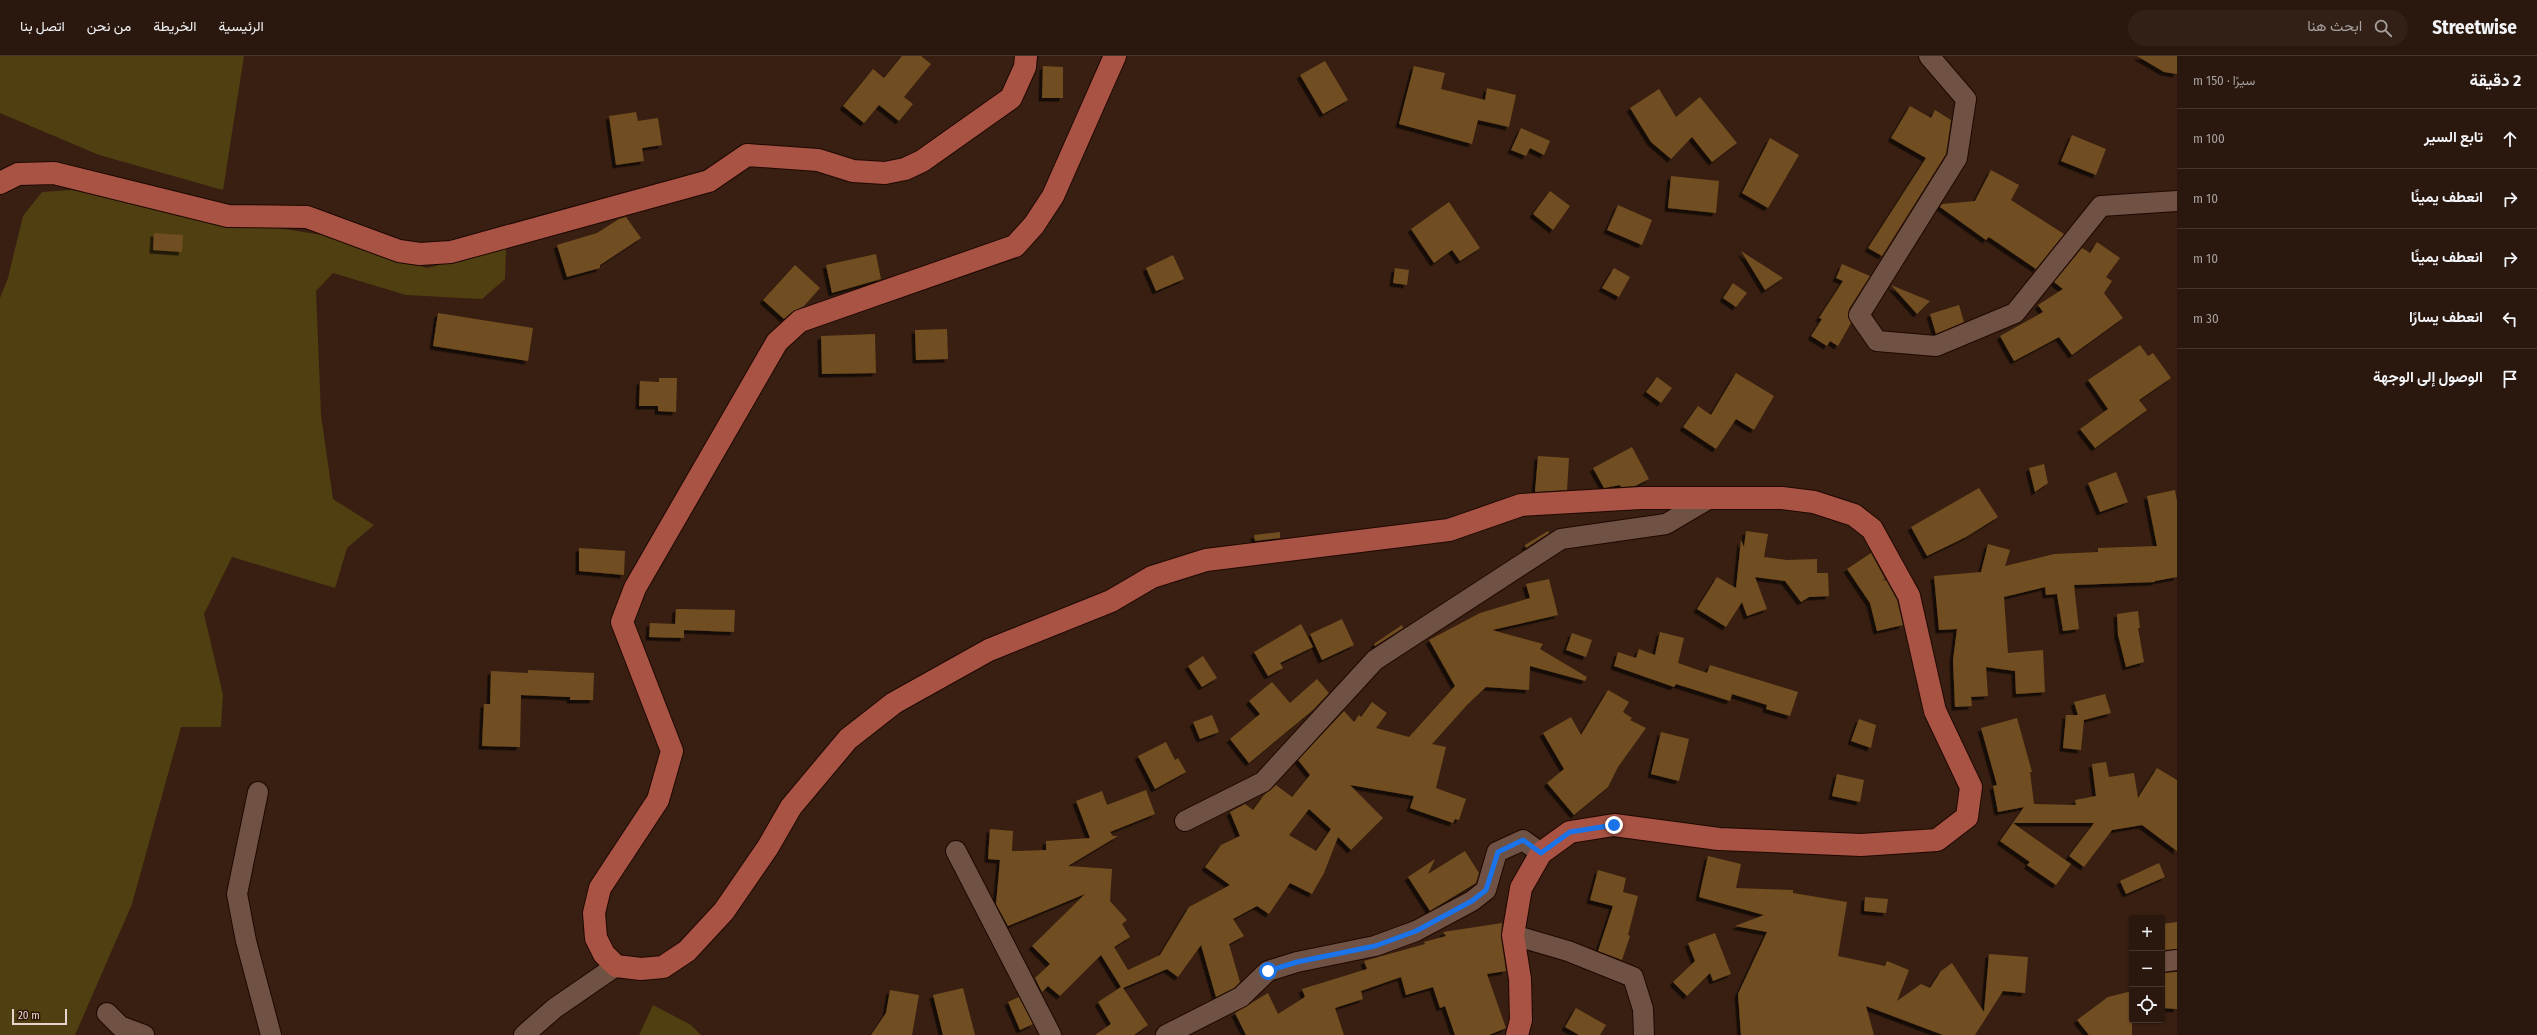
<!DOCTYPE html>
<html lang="ar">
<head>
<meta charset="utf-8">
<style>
	body { margin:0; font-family:"Fira Sans Condensed",Vazirmatn,sans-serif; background:#322016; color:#f1f3f6; direction:rtl }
	.controls { position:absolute; right:12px; bottom:12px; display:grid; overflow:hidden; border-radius:4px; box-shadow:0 1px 3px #0004 }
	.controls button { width:36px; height:36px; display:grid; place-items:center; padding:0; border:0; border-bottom:1px solid #46362e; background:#2a170d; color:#f1f3f6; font:20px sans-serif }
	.scale { position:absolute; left:12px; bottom:10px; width:55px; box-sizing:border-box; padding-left:4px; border:2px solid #e7d5cd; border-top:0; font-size:11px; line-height:14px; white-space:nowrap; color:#e7d5cd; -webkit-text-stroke:3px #2d1508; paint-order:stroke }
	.stop { position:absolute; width:12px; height:12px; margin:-9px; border:3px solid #1a73e8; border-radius:50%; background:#fff }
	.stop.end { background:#1a73e8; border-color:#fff; box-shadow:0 1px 4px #0008 }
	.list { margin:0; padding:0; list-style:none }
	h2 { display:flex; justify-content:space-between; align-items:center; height:52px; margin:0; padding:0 16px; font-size:17px }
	h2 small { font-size:13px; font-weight:400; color:#a59f9d }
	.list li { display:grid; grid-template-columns:26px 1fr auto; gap:12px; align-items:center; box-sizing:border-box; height:60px; padding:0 16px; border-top:1px solid #46362e }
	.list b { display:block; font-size:15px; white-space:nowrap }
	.list em { font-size:13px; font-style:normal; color:#a59f9d }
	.icon { flex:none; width:22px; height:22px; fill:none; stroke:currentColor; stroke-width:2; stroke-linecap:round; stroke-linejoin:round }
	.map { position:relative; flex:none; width:2177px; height:979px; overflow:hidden; direction:ltr }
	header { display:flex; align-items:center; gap:24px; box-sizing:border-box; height:56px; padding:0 20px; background:#2a170d; border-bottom:1px solid #46362e }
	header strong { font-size:19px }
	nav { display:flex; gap:22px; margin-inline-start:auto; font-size:14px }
	.search { width:280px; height:36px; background:#322016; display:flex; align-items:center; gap:10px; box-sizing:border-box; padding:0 14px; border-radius:22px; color:#a59f9d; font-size:15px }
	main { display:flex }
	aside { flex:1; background:#2a170d }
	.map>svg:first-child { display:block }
	.green { fill:#503f11 }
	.building { fill:#714d20; fill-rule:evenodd; filter:url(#shadow) }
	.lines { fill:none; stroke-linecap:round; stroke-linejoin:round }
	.minor-casing { stroke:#1e0800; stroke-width:22 }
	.major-casing { stroke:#1e0800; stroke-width:24 }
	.minor { stroke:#6f5243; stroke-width:20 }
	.major { stroke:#a85344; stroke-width:22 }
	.route { stroke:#1a73e8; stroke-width:5 }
</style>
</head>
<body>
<header>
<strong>Streetwise</strong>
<div class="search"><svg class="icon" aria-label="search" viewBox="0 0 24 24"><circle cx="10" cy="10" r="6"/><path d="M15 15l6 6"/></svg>ابحث هنا</div>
<nav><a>الرئيسية</a><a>الخريطة</a><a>من نحن</a><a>اتصل بنا</a></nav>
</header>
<main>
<aside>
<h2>2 دقيقة<small>سيرًا · 150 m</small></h2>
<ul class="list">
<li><svg class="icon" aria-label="ahead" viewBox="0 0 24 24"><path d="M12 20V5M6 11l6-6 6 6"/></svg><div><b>تابع السير</b></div><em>100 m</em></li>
<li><svg class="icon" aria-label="right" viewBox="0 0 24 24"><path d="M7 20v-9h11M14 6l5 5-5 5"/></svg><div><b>انعطف يمينًا</b></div><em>10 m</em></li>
<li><svg class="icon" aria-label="right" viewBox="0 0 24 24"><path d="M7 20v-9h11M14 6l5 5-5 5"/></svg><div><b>انعطف يمينًا</b></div><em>10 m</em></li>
<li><svg class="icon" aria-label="left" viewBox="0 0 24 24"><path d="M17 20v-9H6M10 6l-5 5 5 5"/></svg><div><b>انعطف يسارًا</b></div><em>30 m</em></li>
<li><svg class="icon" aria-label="arrive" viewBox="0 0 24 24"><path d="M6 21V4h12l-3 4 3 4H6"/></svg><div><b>الوصول إلى الوجهة</b></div></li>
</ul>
</aside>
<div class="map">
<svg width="2177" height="979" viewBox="0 0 2177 979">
	<defs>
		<filter id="shadow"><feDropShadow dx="-3.5" dy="3.5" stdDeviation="0" flood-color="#0009"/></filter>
	</defs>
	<rect width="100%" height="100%" fill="#381f11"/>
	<path class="green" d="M0,0H244L223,134L99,99L0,57Z
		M72,134L175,155L322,179L427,212L506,192L505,223L482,243L406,239L333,217L316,235L321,359L333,443L374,469L347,492L335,532L232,501L204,558L223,639L221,671H181L132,848L75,979H0V242L8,222L23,160L42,136Z
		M653,949L691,969L701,979H639Z"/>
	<path class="building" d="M902,0H921L931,8L904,41L913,48L899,65L879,49L864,67L843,50L873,13L884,22Z
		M2137,0H2177V18L2164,16Z
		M1325,5L1348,44L1323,58L1300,19Z
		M1043,10L1063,11V42H1042Z
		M1414,10L1445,17L1441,33L1485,44L1487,32L1516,39L1509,71L1478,64L1472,88L1399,68Z
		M1659,33L1676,61L1700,41L1737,87L1712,106L1692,81L1671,103L1651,86L1630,52Z
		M1910,50L1931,62L1935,54L1951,64L1946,98L1882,200L1868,192L1926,102L1891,82Z
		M636,56L638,65L658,62L662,89L642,92L644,105L616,109L609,60Z
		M1521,72L1550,85L1544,99L1530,92L1526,100L1511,94Z
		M2072,79L2106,93L2096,119L2061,105Z
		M1770,82L1799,99L1768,152L1742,137Z
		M1991,114L2019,129L2011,144L2064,178L2036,213L1989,181L1986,184L1940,151L1942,148L1975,145Z
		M1671,120L1719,125L1716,157L1668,152Z
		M1550,135L1570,150L1553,174L1533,158Z
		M1449,146L1480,192L1460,205L1452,194L1434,207L1411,173Z
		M1618,149L1652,164L1642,189L1607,174Z
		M626,161L641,182L600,209V212L567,221L557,189L597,177L619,163Z
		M154,177L183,179L182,196L153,194Z
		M2097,186L2120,202L2106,221L2112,225L2104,237L2123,262L2072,299L2059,281L2014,305L2000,280L2043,256L2038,249L2063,233L2054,226L2082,192L2090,197Z
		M1741,195L1783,222L1765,234Z
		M876,198L881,223L832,237L826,209Z
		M1173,199L1184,223L1156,235L1146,212Z
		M1842,208L1870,220L1849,253L1848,260L1851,267L1838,290L1830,285L1827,290L1811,280L1822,263L1819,262L1843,225L1836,222Z
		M795,209L820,232L804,250L792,256L784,263L763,244Z
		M1395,212L1409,214L1407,229L1393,227Z
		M1614,212L1630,221L1619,241L1602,232Z
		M1733,227L1747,237L1736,251L1723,242Z
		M1891,229L1930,245L1917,258Z
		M1959,249L1964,266L1936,278L1930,258Z
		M438,257L533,272L528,305L433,290Z
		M947,273L948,303L916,304L915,274Z
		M875,278L876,317L822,318L821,280Z
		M2140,289L2148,300L2153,297L2171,322L2139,344L2147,354L2095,392L2080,373L2108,353L2088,324Z
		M1736,317L1774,340L1754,374L1736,363L1716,393L1683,371L1698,350L1711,359Z
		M1657,321L1672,332L1661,347L1646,336Z
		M659,322H677L676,356L658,355V350H639L640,325L659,326Z
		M1632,391L1649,423L1635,430L1621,431L1620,429L1604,432L1593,412Z
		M1538,400L1569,402L1567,434L1535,436Z
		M2044,408L2048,427L2035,436L2029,412Z
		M2116,416L2128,446L2100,456L2088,427Z
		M1979,432L1998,461L1966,481L1927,500L1911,471Z
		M2175,434L2177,445V521L2155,525V526L2074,529L2079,573L2063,575L2057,538L2046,539L2045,531L2004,541L2008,597L2043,594L2045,636L2016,638L2015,615L1986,611L1988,640L1971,641L1972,650L1955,651L1953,604L1957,573L1939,574L1934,520L1981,516L1988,488L2010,494L2005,510L2054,498L2098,496V492L2157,490L2147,440Z
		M1548,475L1549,477L1526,492L1525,489Z
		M1746,475L1768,478L1764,501L1787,504L1817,503V517H1828L1829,540L1809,541L1801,546L1785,525L1755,521L1767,553L1747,560L1742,546L1726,571L1697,553L1717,521L1736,532L1741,484L1744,491Z
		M1280,476V482L1255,485L1254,479Z
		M579,492L625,495L624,519L579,515Z
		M1871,497L1885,523L1882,525L1886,524L1897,544L1903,569L1877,575L1870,547L1847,513Z
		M1549,523L1558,559L1492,574L1543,588L1540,593L1587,621L1585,625L1530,610L1529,634L1486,631L1467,649L1432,688L1446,691L1436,732L1466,743L1459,764L1455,763L1453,767L1410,752L1414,740L1350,729L1383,762L1351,794L1338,781L1324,817L1312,838L1290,827L1269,858L1257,850L1233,863L1244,880L1229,888L1240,926L1234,932L1216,941L1201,889L1178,921L1167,913L1123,932L1148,969L1134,979H1095L1111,968L1098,946L1121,931L1101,899L1060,940L1048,930L1042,936L1035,922L1050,908L1032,890L1085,838L1008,870L996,848L1000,804L988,803L990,773L1013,775L1012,795L1046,794V785L1090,782L1076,745L1102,735L1107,749L1146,734L1155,758L1110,776L1113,780H1118L1068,810L1112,813L1110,845L1127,864L1122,868L1130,881L1114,891L1128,914L1160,899L1189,851L1230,829L1205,811L1221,789L1240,780L1230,756L1245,748L1253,754L1264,739L1276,729L1292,741L1310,719L1298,704L1344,655L1354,666L1359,659L1361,661L1372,646L1387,657L1376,672L1409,681L1455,630L1429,584L1480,557L1530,542L1526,528ZM1309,753L1331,773L1316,795L1289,779Z
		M676,553L735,554L734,576L684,574V582L649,581L650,567L675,568Z
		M2138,555L2140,572H2138L2144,606L2126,611L2118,579L2117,558Z
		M1342,563L1354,589L1322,604L1310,578Z
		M1301,568L1313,591L1280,607L1283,612L1268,620L1254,596Z
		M1402,569L1403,572L1375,590L1374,588Z
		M1660,576L1684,582L1678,607L1707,617L1710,609L1798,636L1790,660L1766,653L1767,649L1732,638L1730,645L1676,628L1674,631L1614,610L1618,596L1636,602L1639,593L1655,599Z
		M1572,577L1592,584L1586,601L1566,594Z
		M1203,600L1217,622L1202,631L1188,610Z
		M528,614L594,617L593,644H570V641L521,639L520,691L482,690L484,648H490L491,615L528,617Z
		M1317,623L1329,637L1313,654L1249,707L1230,683L1260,658L1249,645L1272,626L1290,647Z
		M1608,634L1629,646L1623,656L1632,662L1630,664L1646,672L1618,711L1608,731L1574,759L1547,727L1564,713L1543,677L1571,661L1581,679Z
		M2105,638L2111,657L2084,664L2081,694L2063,692L2066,659H2078L2074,646Z
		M1212,659L1219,676L1200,683L1193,666Z
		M2017,662L2032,716H2030L2034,748L2076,749L2075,744L2096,740L2092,708L2106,706L2109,721L2134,717L2138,742L2157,712L2177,724V795L2142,769L2112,774L2084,811L2069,800L2094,767H2013L2071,808L2056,829L2027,809L2030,806L2000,785L2024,751L1998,756L1993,730L1997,729L1981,672Z
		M1859,663L1876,669L1871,692L1851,685Z
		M1661,676L1689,683L1679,725L1651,718Z
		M1166,686L1175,704L1178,702L1186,716L1155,733L1138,700Z
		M1837,718L1864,724L1860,746L1832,740Z
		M1465,795L1479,817L1476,827L1430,855L1408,821L1435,803L1428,818Z
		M1708,800L1741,808L1736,832L1793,834V837L1847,846L1838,900L1885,910L1887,905L1909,914L1897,945L1921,928L1930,932L1941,915L1952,907L1984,956L1989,898L2028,901L2025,937L2003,935L1975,979H1943L1866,950L1874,979H1741L1738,938L1767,876L1735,870L1764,859L1699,841Z
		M2159,807L2165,821L2126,838L2120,825Z
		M1598,814L1626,822L1623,836L1638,840L1628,879L1630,880L1622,904L1598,895L1613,850L1590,844Z
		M1865,841L1888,843L1886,857L1864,855Z
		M2177,866V893L2165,894L2162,868Z
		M1502,867L1501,881L1506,915L1487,918L1506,972L1489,979H1455L1445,950L1440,952L1433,931L1406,939L1401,921L1361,935L1363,943L1335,952L1344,979H1246L1235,957L1268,937L1278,958L1305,941L1302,933L1367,913L1364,905L1425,888L1424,886L1446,880L1443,876Z
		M1715,877L1731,918L1713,925L1710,917L1687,940L1673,926L1695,905L1688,887Z
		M2177,916V953L2162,952V917Z
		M963,932L975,979H943L933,939Z
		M890,934L919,939L912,979H871L886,957Z
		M2132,935V979H2089L2077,964L2108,941Z
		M1019,941L1033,968L1020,974L1008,946Z
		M1576,952L1606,969L1600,979H1579L1565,971Z"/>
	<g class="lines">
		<g class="minor-casing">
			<path id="minor" d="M1929,0L1966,43L1957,102L1859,259L1877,285L1936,290L2015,257L2101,150L2177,145
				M258,736L237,838L246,885L271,979
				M1185,765L1263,726L1375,604L1561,483L1666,468L1710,442
				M956,795L1051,979
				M1513,879L1568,895L1633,921L1643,953L1644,979
				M2162,906L2177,904
				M107,957L120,970L144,979
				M524,979L555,952L616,910
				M1166,979L1241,941L1268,915L1297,906L1375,890L1416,875L1472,845L1486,834L1497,796L1523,784L1541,797"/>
		</g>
		<g class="major-casing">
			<path id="major" d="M1115,0L1053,140L1034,169L1015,190L800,265L777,286L635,532L622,566L672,695L658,744L600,832L594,857L596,882L604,898L616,910L641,913L663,911L687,895L724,855L768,791L791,751L848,683L894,647L989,594L1111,545L1152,521L1206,504L1449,474L1521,449L1641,442H1782L1814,446L1854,459L1872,473L1909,540L1935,655L1971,731L1967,761L1937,784L1861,789L1719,783L1614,769L1570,776L1541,797L1521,832L1513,879L1520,923L1521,964L1517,979
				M0,127L18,118L54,117L228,160L307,161L399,195L420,198L451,196L709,125L747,99L818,104L853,115L885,117L905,113L922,105L1011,42L1025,11L1026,0"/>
		</g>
		<use href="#minor" class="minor"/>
		<use href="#major" class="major"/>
	</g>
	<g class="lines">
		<path class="route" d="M1268,915L1297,906L1375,890L1416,875L1472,845L1486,834L1498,796L1523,784L1541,797L1570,776L1614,769"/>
	</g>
</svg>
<div class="controls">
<button>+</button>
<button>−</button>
<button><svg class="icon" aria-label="locate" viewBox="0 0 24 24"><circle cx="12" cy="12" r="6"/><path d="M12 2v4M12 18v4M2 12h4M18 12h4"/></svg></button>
</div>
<div class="scale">20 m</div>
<div class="stop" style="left:1268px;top:915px"></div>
<div class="stop end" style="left:1614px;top:769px"></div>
</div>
</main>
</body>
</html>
